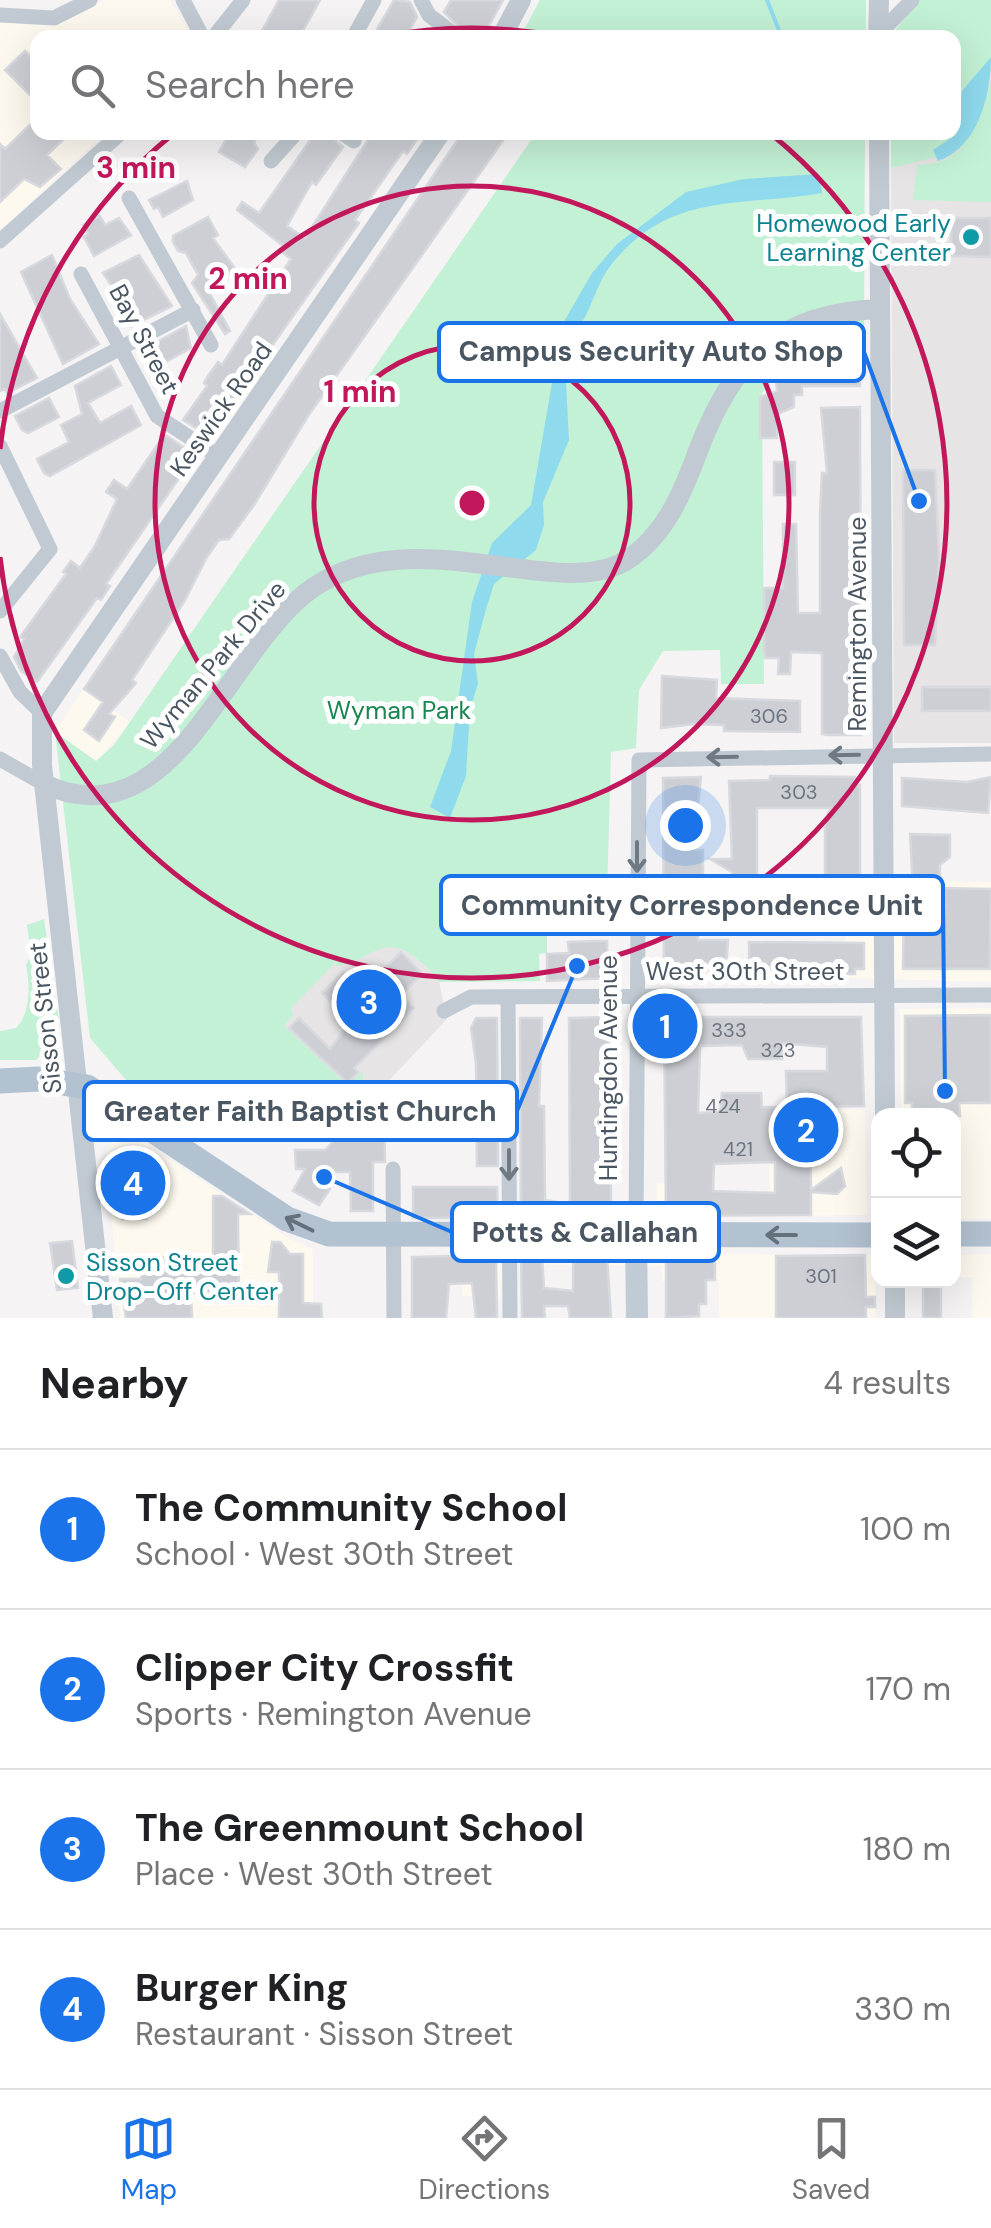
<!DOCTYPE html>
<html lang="en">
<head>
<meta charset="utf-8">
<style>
	body { margin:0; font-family:"DM Sans",sans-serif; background:#f6f6f6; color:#202124 }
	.controls { position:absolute; right:30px; bottom:30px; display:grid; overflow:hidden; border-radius:20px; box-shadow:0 10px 40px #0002 }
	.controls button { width:90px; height:90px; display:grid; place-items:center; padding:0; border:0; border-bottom:2px solid #e0e0e0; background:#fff; color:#202124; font:50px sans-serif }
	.you { position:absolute; left:685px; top:825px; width:35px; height:35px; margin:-25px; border:8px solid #fff; border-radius:50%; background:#1a73e8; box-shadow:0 0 0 15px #1a73e833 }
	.badge { display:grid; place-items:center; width:65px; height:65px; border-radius:50%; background:#1a73e8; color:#fff; font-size:32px; font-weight:700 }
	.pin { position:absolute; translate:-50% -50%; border:5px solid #fff; box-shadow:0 2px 10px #0006 }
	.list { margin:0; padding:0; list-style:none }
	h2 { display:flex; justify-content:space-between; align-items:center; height:130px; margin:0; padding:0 40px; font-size:42px }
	h2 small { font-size:32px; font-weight:400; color:#757577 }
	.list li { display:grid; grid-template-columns:65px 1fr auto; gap:30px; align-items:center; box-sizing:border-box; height:160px; padding:0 40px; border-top:2px solid #e0e0e0 }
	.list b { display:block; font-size:38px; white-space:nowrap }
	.list p { margin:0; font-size:32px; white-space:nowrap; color:#757577 }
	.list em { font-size:32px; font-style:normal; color:#757577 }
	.icon { flex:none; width:55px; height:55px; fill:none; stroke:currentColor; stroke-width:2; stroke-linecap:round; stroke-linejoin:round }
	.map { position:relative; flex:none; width:991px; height:1318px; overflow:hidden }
	.search { position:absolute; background:#fff; box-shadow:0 10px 40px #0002; left:30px; right:30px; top:30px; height:110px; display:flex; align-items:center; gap:25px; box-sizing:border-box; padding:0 35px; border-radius:20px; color:#757577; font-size:38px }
	.sheet { height:770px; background:#fff }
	nav { display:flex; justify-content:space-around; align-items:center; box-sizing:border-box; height:140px; border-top:2px solid #e0e0e0; background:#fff; font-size:28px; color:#757577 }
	nav a { display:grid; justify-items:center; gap:5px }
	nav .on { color:#1a73e8 }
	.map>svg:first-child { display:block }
	.commercial { fill:#fdf9ef }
	.education { fill:#e6e4e5 }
	.green { fill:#c3f1d5 }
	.water { fill:#90daee }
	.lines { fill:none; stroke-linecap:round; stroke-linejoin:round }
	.stream { stroke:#90daee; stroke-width:4 }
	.building { fill:#cdcfd5; stroke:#d7d9de; stroke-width:2.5; fill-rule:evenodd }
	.minor { stroke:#c1cad2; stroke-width:15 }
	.tertiary { stroke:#c1cad2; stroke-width:20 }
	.secondary { stroke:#c1cbd6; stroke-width:22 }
	.primary { stroke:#b3c2d1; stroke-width:25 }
	.oneway { stroke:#6e7983 }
	.oneway2 { stroke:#64717d }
	.ring { fill:none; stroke:#c2185b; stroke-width:5 }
	.culture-dot { fill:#0f9aa8; stroke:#fff; stroke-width:4 }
	.labels { text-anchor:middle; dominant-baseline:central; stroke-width:10; stroke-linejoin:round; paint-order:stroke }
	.number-label { font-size:20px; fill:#6b747e }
	.culture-label { font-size:25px; fill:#0d838f; stroke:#fff; text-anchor:end }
	.street-label { font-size:25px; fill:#4a5661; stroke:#fff }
	.park-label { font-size:25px; fill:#17864f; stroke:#fff }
	.centre { fill:#c2185b; stroke:#fff; stroke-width:5 }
	.ring-label { font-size:30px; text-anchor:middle; font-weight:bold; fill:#c2185b; stroke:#fff; stroke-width:10; stroke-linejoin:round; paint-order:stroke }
	.leader { fill:none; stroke:#1a73e8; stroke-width:4 }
	.callout-dot { fill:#1a73e8; stroke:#fff; stroke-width:4 }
	.callout { fill:#fff; stroke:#1a73e8; stroke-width:4 }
	.callout-label { font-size:28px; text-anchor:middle; font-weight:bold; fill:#4a5661 }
</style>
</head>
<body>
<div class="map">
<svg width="991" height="1318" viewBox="0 0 991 1318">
	<rect width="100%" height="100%" fill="#f5f3f3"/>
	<path class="commercial" d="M104,0H170L192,37L38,38V132L105,133L0,230V21H65Z
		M83,689L130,722L97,761L55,732Z
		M900,881L991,882V982L845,978L846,920H899Z
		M991,1008V1219H954V1116L901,1115L900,1009Z
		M865,1109L867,1215L770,1216V1111Z
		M135,1137L290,1239L313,1249V1318H120L106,1150L115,1139Z
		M657,1183H681L680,1254L869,1255L875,1259L876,1318H719V1280L662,1281L661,1266L501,1264L500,1297L462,1296V1281L411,1282V1255H560L561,1208H657Z
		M991,1254V1318H972V1277H954V1255Z"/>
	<path class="education" d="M991,72V743H894L891,168L954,149Z
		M381,929L438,977L447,1019L333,1140L300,1133L219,1065L364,934Z"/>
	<path class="green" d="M540,0H866V37H520Z
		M919,0H991V72L966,139L936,157L891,168V133L954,132V38L890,37Z
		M991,84V202L913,200L917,165C979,162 965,121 991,84Z
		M536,133H865L864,338L800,339L762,393L764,684H721L720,650L663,651L639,690L636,748L611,752L606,933H547V953L539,954L540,981L439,982C434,972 426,967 417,959C382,930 368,964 336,966V962L291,1008L293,1015L284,1026L347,1085L363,1071L362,1089L366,1095L331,1136L234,1114L224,1115L203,1142L144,1101L90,1038L55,732L96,761L114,745Z
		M44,919L59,1021L54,1042L36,1060H0V1031L16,1028C31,1013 30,984 26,965L31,954L27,925Z"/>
	<path class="water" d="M991,57C991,94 978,148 938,161L933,150L956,135L962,91Z
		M819,174L822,193C743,207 674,191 616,259C601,275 596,294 587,313C582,325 571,333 564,344L569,440L543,502L544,525L536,550L494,584L486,609L474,654L478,684L470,709L466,776L450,818L430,807L451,751L472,602L492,543L531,505L562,325L592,273L617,244L686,192L744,179Z"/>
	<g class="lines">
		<path class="stream" d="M767,0L782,38"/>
	</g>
	<path class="building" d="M279,0H320L299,38H258Z
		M394,0L410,2L417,17L410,29L405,38H372Z
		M451,0H503L482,38H470L444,12Z
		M25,51L38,63V103L5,70Z
		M38,117V132H71L47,155L61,169L40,187L24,179L0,202V144L5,149Z
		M230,132H260L254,143L258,149L245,167L219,152Z
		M308,132H326L343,147L316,185L312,182L287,226L305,238L373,132H422L407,154L403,151L355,220L359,223L208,436L183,420L207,386L204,383L208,376L218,362L222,365L291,259L283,253L286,248L237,210L242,202L259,213L311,139Z
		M463,132H509L308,416L254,505L229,539L219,540L207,557L184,602L132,680L136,683L109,714L115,717L99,741L84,730L103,702L84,689Z
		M187,181L193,200L163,217L158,207L154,209L149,200Z
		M100,216L105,225L119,218L131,235L94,256L84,237L88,234L83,225Z
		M208,217L218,235L213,238L234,267L232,273L207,288L230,331L225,334L192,283L198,275L186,253L178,251L173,242V236Z
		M951,218H991V257L951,256Z
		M52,255L70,299L99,344L63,364L21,272Z
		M139,255L172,306L131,326L122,310L127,308L103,273Z
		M0,314L37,378L7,393L5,389L0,391Z
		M186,326L191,348L158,366L148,347Z
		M860,347V386H802V395H794V407L777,414V438H760V397L777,391L776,380H785L784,369H793V358H801V348Z
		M111,366L121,385L88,403L100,423L131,406L141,425L50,476L44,473L37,459L69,442L61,425L82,414L75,386Z
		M49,398L59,417L28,433L22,430L15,416Z
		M860,407L861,735H827L822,734V653L791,652L790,674H778L779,658H765L764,652V588H783V524H796L798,613H820V513L822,473H827L821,408Z
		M167,436L195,455L106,584L110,586L101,600L97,598L37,682L21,671L14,657L24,639L20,637L66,574L63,572L71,561L80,568L95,546L117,499L106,492L114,480L127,489L162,438Z
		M774,462H795V495H774Z
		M903,470H935L939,559L935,645H904Z
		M662,676L717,680L716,698L800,701V732L724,731V725L694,724L661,728Z
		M922,687H991V711H922Z
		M770,776L855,777V786L860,785V876H846V915H789V880H825V819L831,808H757V891L732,892V872L710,859H732L729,781L770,780Z
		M701,777L695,833L696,850H703V885L692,892V912H681V933L698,934V940H728L726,973L664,971L663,778Z
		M991,777L988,813L902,806V778L967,782Z
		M910,834L950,835V857L940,865V888L991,889L990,969H903L904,888H913Z
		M596,941H607L608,978L547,981V954L569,953L568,942Z
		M749,942L864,943V969H855V974H749Z
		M401,952L422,974L401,995L414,1008L354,1068L358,1072L348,1083L289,1028L299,1018L330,1049L350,1022L322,993L343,972L352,980L364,968L375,978Z
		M991,1015V1103H959L960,1116H942V1109H912V1103H905V1016Z
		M610,1017L611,1207L607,1208V1216L521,1217L520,1018H542L539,1106H544L545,1200L570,1204L569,1018Z
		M664,1017H861L864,1106L810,1107L811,1190L841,1168L845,1186L837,1194L811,1192V1215L666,1216ZM781,1043L827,1047V1071H786L787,1107H762L761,1093H722L720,1112L698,1113L700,1046L742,1045L748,1059H782ZM775,1162V1193L713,1191L714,1164Z
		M476,1018H497L498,1166H477L476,1063L471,1028Z
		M366,1108H384L385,1162H373V1211H351L350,1172H330V1189L319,1205L293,1191L305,1169H296L295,1150H325Z
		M120,1160H147V1219H122Z
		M413,1187H497L498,1218H413Z
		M213,1196H222L250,1214H238L239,1292L191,1293L192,1318H126L120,1279H141V1258L213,1257Z
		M72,1241L78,1288L57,1290L50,1243Z
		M272,1242H280L290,1254H303V1303L321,1304L322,1318H279V1272H268Z
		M496,1255L497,1318H476L472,1283L449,1284L446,1318H412V1257Z
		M666,1255H715V1280H706V1304H699V1316L666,1318Z
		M865,1255L866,1297H875V1307H866V1318H776V1256Z
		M521,1256H542L544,1288L573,1291V1257L607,1256L611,1318H570L568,1306H544L545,1318H522Z
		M923,1280H941V1318H923Z"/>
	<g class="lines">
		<path class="minor" d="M183,0L203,38
			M421,0L429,15L459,38
			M0,15L54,18L90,0
			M878,35L912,0
			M213,38L243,0
			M353,38L374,0
			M340,132L354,141
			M271,161L297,132
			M129,198L211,345
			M0,241L122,132
			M81,274L157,416L219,457
			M0,411L193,310
			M0,446L50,549L0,611
			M0,656L20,692L42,713
			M0,759L44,784
			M508,998L510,1318
			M444,1011L471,997L991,995
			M393,1169L394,1318
			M636,1236L639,760L991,754"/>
		<path class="tertiary" d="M501,38L521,0
			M878,38L879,0
			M879,132L885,1116
			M44,784C176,845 227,645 314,587C418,517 562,606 630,558C666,533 683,492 698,451C733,360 777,313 879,309
			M895,1280V1318
			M103,1318L42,765V713L441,132"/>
		<path class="secondary" d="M636,1236L637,1318"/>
		<path class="primary" d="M0,1081L38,1079L87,1087L287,1219L329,1234L878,1235
			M954,1234H991"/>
	</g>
	<defs><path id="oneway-shaft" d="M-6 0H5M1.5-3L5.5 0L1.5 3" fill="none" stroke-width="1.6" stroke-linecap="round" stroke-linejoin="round" transform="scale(2.5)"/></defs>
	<g class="oneway">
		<use href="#oneway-shaft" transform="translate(844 755) rotate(179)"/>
		<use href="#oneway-shaft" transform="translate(722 757) rotate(179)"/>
		<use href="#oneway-shaft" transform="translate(637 857) rotate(90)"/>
		<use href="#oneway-shaft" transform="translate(509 1165) rotate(90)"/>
	</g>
	<g class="oneway2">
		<use href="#oneway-shaft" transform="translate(299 1224) rotate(-154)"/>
		<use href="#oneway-shaft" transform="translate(781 1235) rotate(180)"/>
	</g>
	<g class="ring">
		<circle cx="472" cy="503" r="158"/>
		<circle cx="472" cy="503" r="317"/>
		<path d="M0 449A475 475 0 0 1 173 134M381 37A475 475 0 0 1 563 37M771 134A475 475 0 1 1 0 557"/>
	</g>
	<g class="culture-dot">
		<circle cx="971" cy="237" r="10"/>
		<circle cx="66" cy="1276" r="10"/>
	</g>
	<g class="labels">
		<g class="number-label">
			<text x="769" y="716">306</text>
			<text x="799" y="792">303</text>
			<text x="729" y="1030">333</text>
			<text x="778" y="1050">323</text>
			<text x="723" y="1106">424</text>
			<text x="738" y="1149">421</text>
			<text x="821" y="1276">301</text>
		</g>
		<g class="culture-label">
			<text x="951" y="223">Homewood Early<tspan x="951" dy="29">Learning Center</tspan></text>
			<text x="86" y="1262" text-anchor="start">Sisson Street<tspan x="86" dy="29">Drop-Off Center</tspan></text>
		</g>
		<g class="street-label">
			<text transform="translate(144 339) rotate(62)">Bay Street</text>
			<text transform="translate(221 409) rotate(-55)">Keswick Road</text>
			<text transform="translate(857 624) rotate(-90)">Remington Avenue</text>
			<text transform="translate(213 665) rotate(-50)">Wyman Park Drive</text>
			<text x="745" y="971">West 30th Street</text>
			<text transform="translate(45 1018) rotate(-96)">Sisson Street</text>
			<text transform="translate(608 1068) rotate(-90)">Huntingdon Avenue</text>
		</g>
		<g class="park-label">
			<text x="399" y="710">Wyman Park</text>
		</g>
	</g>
	<circle cx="472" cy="503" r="15" class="centre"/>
	<g class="ring-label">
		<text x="136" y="178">3 min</text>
		<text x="248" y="289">2 min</text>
		<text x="360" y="402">1 min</text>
	</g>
	<path class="leader" d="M919 501L864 352M945 1091L943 905M577 966L517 1111M324 1177L452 1232"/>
	<g class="callout-dot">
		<circle cx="919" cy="501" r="10"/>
		<circle cx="945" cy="1091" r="10"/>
		<circle cx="577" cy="966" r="10"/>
		<circle cx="324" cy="1177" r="10"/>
	</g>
	<g class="callout">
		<rect x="439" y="323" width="425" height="58" rx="10"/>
		<rect x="441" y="876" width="502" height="58" rx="10"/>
		<rect x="84" y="1082" width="433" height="58" rx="10"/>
		<rect x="452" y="1203" width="267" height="58" rx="10"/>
	</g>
	<g class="callout-label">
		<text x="651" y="361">Campus Security Auto Shop</text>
		<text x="692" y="915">Community Correspondence Unit</text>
		<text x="300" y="1121">Greater Faith Baptist Church</text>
		<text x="585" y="1242">Potts &amp; Callahan</text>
	</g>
</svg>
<div class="controls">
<button><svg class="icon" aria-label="locate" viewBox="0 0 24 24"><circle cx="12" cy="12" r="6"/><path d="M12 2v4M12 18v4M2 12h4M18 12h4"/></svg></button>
<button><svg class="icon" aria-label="layers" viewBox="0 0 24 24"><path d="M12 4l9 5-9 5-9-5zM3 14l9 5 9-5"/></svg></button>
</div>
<div class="you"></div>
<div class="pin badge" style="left:665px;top:1026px">1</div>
<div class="pin badge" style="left:806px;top:1130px">2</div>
<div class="pin badge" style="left:369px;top:1002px">3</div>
<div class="pin badge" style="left:133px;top:1183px">4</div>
<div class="search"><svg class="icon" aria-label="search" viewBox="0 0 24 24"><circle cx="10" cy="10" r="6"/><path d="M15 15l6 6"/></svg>Search here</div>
</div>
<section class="sheet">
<h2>Nearby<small>4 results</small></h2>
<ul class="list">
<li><span class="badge">1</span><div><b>The Community School</b><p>School · West 30th Street</p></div><em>100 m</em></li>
<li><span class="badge">2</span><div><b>Clipper City Crossfit</b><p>Sports · Remington Avenue</p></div><em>170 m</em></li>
<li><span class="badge">3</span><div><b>The Greenmount School</b><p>Place · West 30th Street</p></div><em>180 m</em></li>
<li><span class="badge">4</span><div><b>Burger King</b><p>Restaurant · Sisson Street</p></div><em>330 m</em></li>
</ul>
</section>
<nav>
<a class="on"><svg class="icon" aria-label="map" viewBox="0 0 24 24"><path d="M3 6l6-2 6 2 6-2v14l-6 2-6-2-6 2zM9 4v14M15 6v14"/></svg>Map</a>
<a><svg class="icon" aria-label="directions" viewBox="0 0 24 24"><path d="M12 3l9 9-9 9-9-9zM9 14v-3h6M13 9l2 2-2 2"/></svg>Directions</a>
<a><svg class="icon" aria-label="saved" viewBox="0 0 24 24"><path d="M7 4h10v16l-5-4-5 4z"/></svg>Saved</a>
</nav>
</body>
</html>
